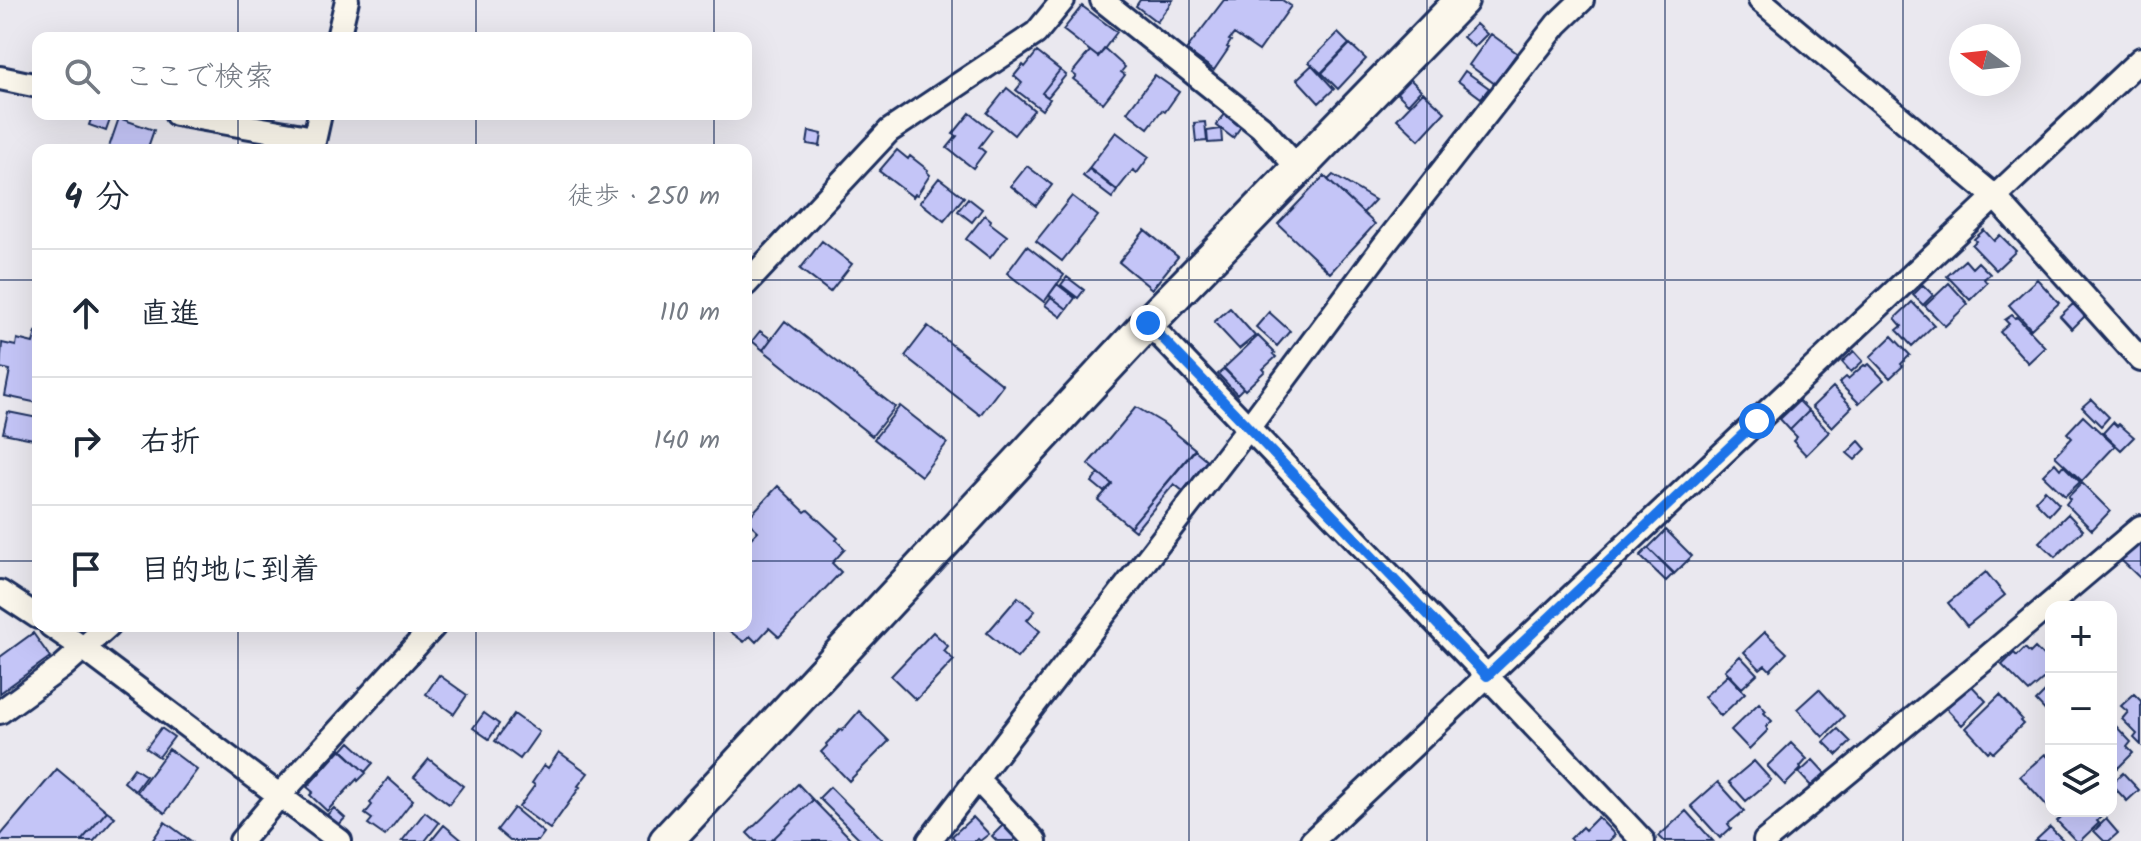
<!DOCTYPE html>
<html lang="ja">
<head>
<meta charset="utf-8">
<style>
	body { margin:0; font-family:Kalam,"Klee One",sans-serif; background:#f6f6f7; color:#1f2937 }
	.controls { position:absolute; right:24px; bottom:24px; display:grid; overflow:hidden; border-radius:16px; box-shadow:0 8px 32px #0002 }
	.controls button { width:72px; height:72px; display:grid; place-items:center; padding:0; border:0; border-bottom:2px solid #e0e1e3; background:#fff; color:#1f2937; font:40px sans-serif }
	.compass { position:absolute; left:1949px; top:24px; width:72px; height:72px; border-radius:50%; background:#fff; box-shadow:0 8px 32px #0002; rotate:285deg }
	.stop { position:absolute; width:24px; height:24px; margin:-18px; border:6px solid #1a73e8; border-radius:50%; background:#fff }
	.stop.end { background:#1a73e8; border-color:#fff; box-shadow:0 2px 8px #0008 }
	.list { margin:0; padding:0; list-style:none }
	h2 { display:flex; justify-content:space-between; align-items:center; height:104px; margin:0; padding:0 32px; font-size:34px }
	h2 small { font-size:26px; font-weight:400; color:#747a83 }
	.list li { display:grid; grid-template-columns:52px 1fr auto; gap:24px; align-items:center; box-sizing:border-box; height:128px; padding:0 32px; border-top:2px solid #e0e1e3 }
	.list b { display:block; font-size:30px; white-space:nowrap }
	.list em { font-size:26px; font-style:normal; color:#747a83 }
	.icon { flex:none; width:44px; height:44px; fill:none; stroke:currentColor; stroke-width:2; stroke-linecap:round; stroke-linejoin:round }
	.map { position:relative; flex:none; width:2141px; height:841px; overflow:hidden }
	.search { position:absolute; background:#fff; box-shadow:0 8px 32px #0002; left:32px; top:32px; width:720px; height:88px; display:flex; align-items:center; gap:20px; box-sizing:border-box; padding:0 28px; border-radius:16px; color:#747a83; font-size:30px }
	.panel { position:absolute; background:#fff; box-shadow:0 8px 32px #0002; left:32px; top:144px; width:720px; height:488px; border-radius:16px }
	.map>svg:first-child { display:block }
	.building { fill:#c4c5f7; stroke:#1b2f5e; stroke-width:2 }
	.lines { fill:none; stroke-linecap:round; stroke-linejoin:round }
	.street-casing { stroke:#1b2f5e; stroke-width:28 }
	.secondary-casing { stroke:#1b2f5e; stroke-width:38 }
	.street { stroke:#fbf7ec; stroke-width:22 }
	.secondary { stroke:#fbf7ec; stroke-width:32 }
	.route { stroke:#1a73e8; stroke-width:10 }
	.grid { fill:none; stroke:#1b2f5e; stroke-width:2; stroke-opacity:0.55 }
</style>
</head>
<body>
<div class="map">
<svg width="2141" height="841" viewBox="0 0 2141 841">
	<rect width="100%" height="100%" fill="#eae8ef"/>
	<filter id="ink" filterUnits="userSpaceOnUse"><feTurbulence type="fractalNoise" baseFrequency=".0125" numOctaves="2"/><feDisplacementMap in="SourceGraphic" scale="16" xChannelSelector="R" yChannelSelector="G"/><feConvolveMatrix kernelMatrix="1 2 1 2 8 2 1 2 1" color-interpolation-filters="sRGB"/></filter>
	<g filter="url(#ink)">
		<path class="building" d="M1140,0H1173L1157,22L1136,6Z
			M1224,0H1282L1291,6L1259,51L1234,34L1229,40L1231,41L1227,47L1229,48L1214,70L1186,50Z
			M1082,6L1117,32L1098,57L1063,30Z
			M1476,24L1487,34L1474,47L1463,37Z
			M1338,33L1349,44L1321,73L1309,62Z
			M1491,34L1517,53L1495,84L1469,65Z
			M1350,44L1366,59L1338,89L1322,73Z
			M1105,49L1125,67L1121,72L1125,75L1103,103L1073,79L1076,76L1072,73L1090,51L1098,57Z
			M1037,52L1060,70L1042,93L1050,99L1042,110L1016,90L1022,83L1014,76L1023,65L1025,67Z
			M1312,65L1334,89L1319,103L1297,79Z
			M1060,70L1066,75L1048,97L1042,93Z
			M1465,71L1489,88L1481,98L1458,81Z
			M1155,75L1179,92L1165,112L1162,110L1148,128L1127,112Z
			M1409,78L1421,90L1408,104L1396,92Z
			M1007,88L1034,110L1014,135L987,113Z
			M1423,92L1445,112L1419,140L1397,119Z
			M970,113L992,130L979,147L985,152L973,168L947,148L957,136L953,134Z
			M1226,113L1242,125L1233,138L1216,125Z
			M93,114H112L106,131L89,125Z
			M119,118L154,130L147,150H108Z
			M1205,122L1207,141L1196,142L1194,123Z
			M1221,129L1222,142L1208,143L1207,131Z
			M809,131L822,134L820,146L807,144Z
			M1116,132L1149,157L1137,173L1133,170L1117,190L1089,168Z
			M897,150L908,159L910,156L928,170L927,172L930,175L917,195L915,194L913,197L879,171Z
			M1027,166L1052,185L1036,206L1011,186Z
			M1089,169L1117,191L1112,198L1083,176Z
			M1333,175L1375,200L1363,213L1328,180Z
			M1324,176L1375,224L1330,273L1278,224Z
			M939,178L964,197L944,221L920,202Z
			M1072,196L1098,216L1062,261L1036,241Z
			M968,198L982,209L972,222L958,211Z
			M985,215L991,220L990,223L1007,236L990,258L966,239Z
			M1145,230L1178,257L1152,289L1119,262Z
			M1984,230L1994,241L2000,235L2016,251L1996,270L1972,245L1976,241L1974,239Z
			M822,241L852,264L830,292L800,269Z
			M1027,246L1064,275L1044,302L1007,273Z
			M1965,260L1972,268L1978,262L1990,274L1984,279L1987,283L1970,300L1947,276Z
			M1067,277L1084,290L1078,298L1061,285Z
			M2037,279L2059,303L2031,329L2009,305Z
			M1949,283L1968,304L1945,326L1925,306Z
			M1057,284L1075,298L1067,309L1049,295Z
			M1923,285L1933,295L1923,305L1913,295Z
			M1051,297L1067,309L1061,317L1045,305Z
			M1912,302L1934,325L1912,346L1897,330L1902,326L1895,318Z
			M2073,304L2085,316L2072,329L2060,316Z
			M1230,308L1255,336L1239,349L1214,322Z
			M1269,312L1290,331L1277,346L1256,327Z
			M2012,315L2015,318L2017,317L2045,347L2028,363L2000,332L2009,324L2005,320Z
			M785,321L895,407L872,436L763,350Z
			M928,326L1003,385L980,415L905,356Z
			M760,331L771,339L763,350L752,341Z
			M36,332L38,333V403L5,396L10,370L0,368L2,343L16,346L17,339L33,343Z
			M1258,336L1275,353L1273,354L1276,357L1263,369L1265,371L1245,390L1224,368Z
			M1892,336L1910,355L1901,364L1903,366L1890,378L1870,357Z
			M1854,351L1863,361L1851,372L1842,362Z
			M1869,364L1884,380L1859,403L1839,383L1846,377L1848,379L1864,365L1866,366Z
			M1224,369L1243,388L1237,394L1218,374Z
			M1833,387L1852,407L1832,427L1812,407Z
			M2091,399L2109,417L2101,426L2082,407Z
			M1799,401L1809,411L1790,430L1780,419Z
			M900,406L947,443L921,476L874,439Z
			M1136,407L1163,423L1195,449L1130,527L1098,500L1112,484L1088,464Z
			M1809,411L1829,432L1806,455L1793,441L1797,437L1790,430Z
			M8,412L38,418V440L3,433Z
			M2083,416L2115,446L2082,481L2055,456L2072,438L2067,433Z
			M2113,422L2117,426L2119,424L2134,437L2121,450L2103,433Z
			M1859,441L1866,449L1855,460L1847,453Z
			M1195,450L1208,461L1183,491L1174,484L1135,531L1130,527Z
			M2055,463L2060,469L2063,465L2080,482L2065,496L2043,475Z
			M1099,473L1112,484L1104,492L1092,482Z
			M2082,483L2110,511L2092,530L2066,504L2070,499L2068,497Z
			M778,486L805,512L808,510L838,538L836,540L845,549L832,563L841,572L779,637L769,628L756,642L750,636L744,642L723,626H746V543L758,531L746,520Z
			M2045,490L2059,504L2049,515L2035,501Z
			M2068,514L2083,530L2055,557L2039,542Z
			M1666,530L1692,556L1674,574L1648,548Z
			M2138,543L2141,544V579L2121,560Z
			M1648,548L1674,573L1666,581L1640,556Z
			M1986,572L2005,595L1967,626L1948,603Z
			M1018,597L1035,611L1027,620L1040,631L1017,658L987,633Z
			M933,632L948,646L944,651L954,660L916,700L891,676Z
			M1765,632L1787,653L1770,670L1765,665L1760,669L1744,652Z
			M33,633L50,657L0,693V657Z
			M2025,648L2030,653L2035,648L2051,664V673L2029,692L2002,665L2014,653L2017,656Z
			M1740,656L1757,674L1742,688L1725,670Z
			M439,675L467,695L454,714L426,694Z
			M1728,675L1745,693L1721,716L1704,697Z
			M1971,685L1986,701L1962,725L1946,708Z
			M2051,686V717L2036,701Z
			M1819,689L1844,716L1823,737L1797,709Z
			M2134,694L2141,701V745L2134,738L2137,734L2122,719L2128,712L2121,706Z
			M2000,695L2022,719L2020,721L2023,724L1993,753L1990,750L1988,752L1966,728Z
			M1759,703L1766,711L1764,713L1772,721L1766,727L1768,730L1749,749L1731,730Z
			M859,711L889,741L849,781L821,752L827,746L826,744L841,729L842,731Z
			M484,713L499,724L489,739L473,728Z
			M514,714L539,732L520,759L495,741Z
			M2112,722L2131,742L2127,747L2133,753L2118,768L2111,761Z
			M161,728L174,737L159,757L146,748Z
			M1838,729L1851,742L1837,755L1824,742Z
			M350,742L373,763L365,772L342,751Z
			M1791,743L1807,759L1800,767L1801,769L1785,785L1767,766Z
			M169,749L197,770L165,813L137,792Z
			M341,749L366,773L358,781L357,779L327,811L310,795L313,792L307,787Z
			M559,752L588,773L578,786L580,787L550,829L519,807L535,785L532,783L544,765L548,768Z
			M2045,754L2051,760V806L2049,808L2020,776Z
			M429,759L463,786L449,804L414,777Z
			M1813,760L1825,773L1811,786L1799,773Z
			M1754,761L1771,780L1746,801L1729,782Z
			M134,768L146,776L135,791L124,782Z
			M57,769L107,811L81,841H0V836Z
			M2123,773L2139,790L2127,801L2111,784Z
			M388,778L413,800L385,836L368,824L372,819L365,814L372,805L370,803Z
			M1718,782L1744,811L1728,824L1731,828L1720,838L1691,806Z
			M798,784L813,800L771,841H755L747,833Z
			M830,787L884,841H862L819,798Z
			M813,800L853,841H771Z
			M334,808L345,818L336,828L325,817Z
			M514,808L544,833L538,841H510L497,830Z
			M107,811L115,817L94,841H81Z
			M1686,811L1713,841H1664L1659,836Z
			M2068,811H2097L2102,816L2097,821L2099,823L2080,841H2076L2057,821Z
			M425,812L439,823L425,841H402Z
			M973,817L989,834L980,841L978,839L976,841H956L952,836Z
			M1598,817L1615,835L1609,841H1572L1570,839L1582,827L1585,830Z
			M2106,819L2118,833L2109,841H2104L2094,831Z
			M165,822L191,841H152Z
			M1006,822L1018,836L1013,841H997L992,836Z
			M444,825L463,841H431Z
			M2050,827L2064,841H2035Z"/>
		<g class="lines">
			<g class="street-casing">
				<path id="street" d="M1102,0L1261,127L1298,168
					M1760,0L1995,197L2141,360
					M338,38L347,0
					M0,78L38,86
					M176,114L314,138
					M312,150L320,114
					M746,284L889,131L1036,33L1063,0
					M1148,323L1487,676L1643,841
					M0,592L38,617
					M51,626L83,648L340,841
					M0,712L62,667L108,626
					M977,779L1035,841
					M241,841L280,795L434,626
					M929,841L1249,427L1385,244L1557,24L1582,0
					M1312,841L2141,59
					M1765,841L1984,660L2141,527"/>
			</g>
			<g class="secondary-casing">
				<path id="secondary" d="M666,841L1148,323L1462,0"/>
			</g>
			<use href="#street" class="street"/>
			<use href="#secondary" class="secondary"/>
		</g>
	</g>
	<g class="lines" filter="url(#ink)">
		<path class="route" d="M1148,323L1487,676L1757,421"/>
	</g>
	<path class="grid" d="M238,0V38M476,0V38M714,0V38M952,0V841M1189,0V841M1427,0V841M1665,0V841M1903,0V841M238,114V150M476,114V150M714,114V150M0,280H38M746,280H2141M0,561H38M746,561H2141M238,626V841M476,626V841M714,626V841"/>
</svg>
<div class="controls">
<button>+</button>
<button>−</button>
<button><svg class="icon" aria-label="layers" viewBox="0 0 24 24"><path d="M12 4l9 5-9 5-9-5zM3 14l9 5 9-5"/></svg></button>
</div>
<svg class="compass" viewBox="-18 -18 36 36"><path d="M0-13l5 13h-10z" fill="#e53935"/><path d="M0 13l5-13h-10z" fill="#747a83"/></svg>
<div class="stop" style="left:1757px;top:421px"></div>
<div class="stop end" style="left:1148px;top:323px"></div>
<div class="search"><svg class="icon" aria-label="search" viewBox="0 0 24 24"><circle cx="10" cy="10" r="6"/><path d="M15 15l6 6"/></svg>ここで検索</div>
<section class="panel">
<h2>4 分<small>徒歩 · 250 m</small></h2>
<ul class="list">
<li><svg class="icon" aria-label="ahead" viewBox="0 0 24 24"><path d="M12 20V5M6 11l6-6 6 6"/></svg><div><b>直進</b></div><em>110 m</em></li>
<li><svg class="icon" aria-label="right" viewBox="0 0 24 24"><path d="M7 20v-9h11M14 6l5 5-5 5"/></svg><div><b>右折</b></div><em>140 m</em></li>
<li><svg class="icon" aria-label="arrive" viewBox="0 0 24 24"><path d="M6 21V4h12l-3 4 3 4H6"/></svg><div><b>目的地に到着</b></div></li>
</ul>
</section>
</div>
</body>
</html>
